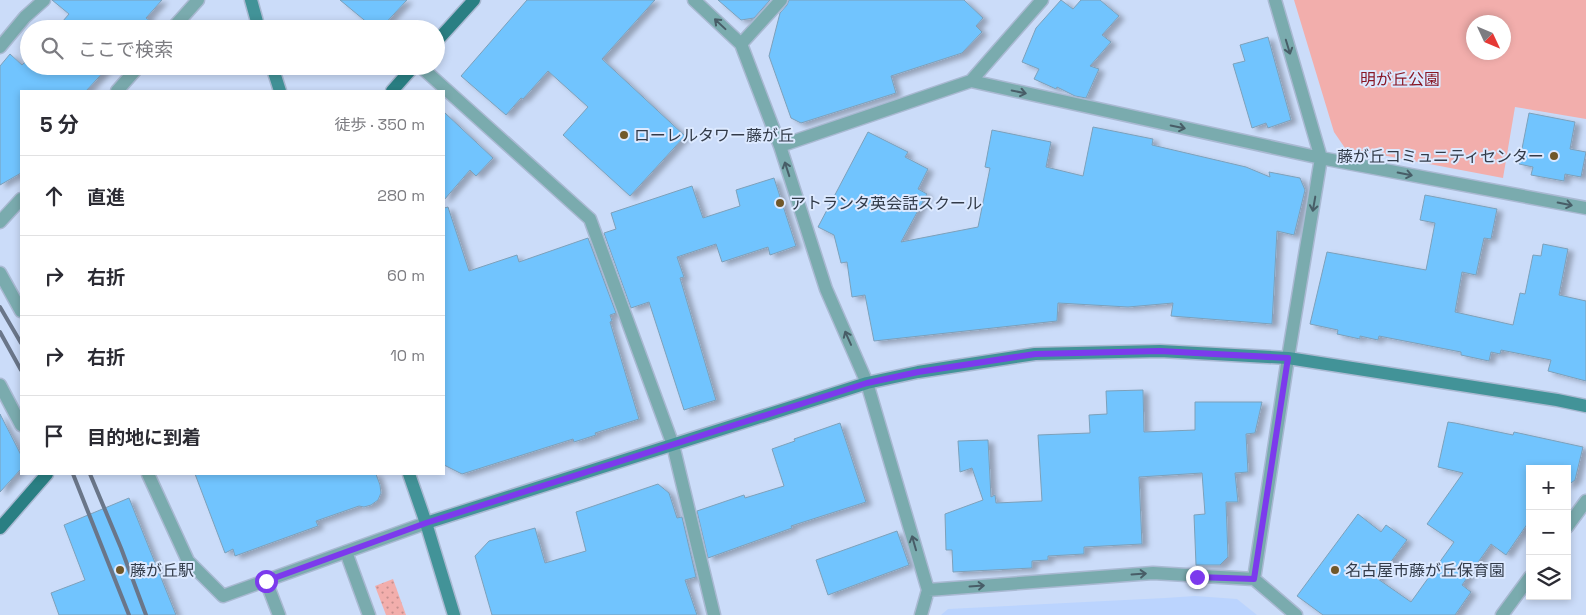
<!DOCTYPE html>
<html lang="ja">
<head>
<meta charset="utf-8">
<style>
	body { margin:0; font-family:"Space Grotesk","Noto Sans JP",sans-serif; background:#f2f2f3; color:#2b2b33 }
	.controls { position:absolute; right:15px; bottom:15px; display:grid; overflow:hidden; border-radius:0px; box-shadow:0 2px 8px #0003 }
	.controls button { width:45px; height:45px; display:grid; place-items:center; padding:0; border:0; border-bottom:1px solid #e1e1e2; background:#fff; color:#2b2b33; font:25px sans-serif }
	.compass { position:absolute; left:1466px; top:15px; width:45px; height:45px; border-radius:50%; background:#fff; box-shadow:0 2px 8px #0003; rotate:134deg }
	.stop { position:absolute; width:15px; height:15px; margin:-11px; border:4px solid #7c3aed; border-radius:50%; background:#fff }
	.stop.end { background:#7c3aed; border-color:#fff; box-shadow:0 1px 5px #0008 }
	.list { margin:0; padding:0; list-style:none }
	h2 { display:flex; justify-content:space-between; align-items:center; height:65px; margin:0; padding:0 20px; font-size:21px }
	h2 small { font-size:16px; font-weight:400; color:#7c7c81 }
	.list li { display:grid; grid-template-columns:32px 1fr auto; gap:15px; align-items:center; box-sizing:border-box; height:80px; padding:0 20px; border-top:1px solid #e1e1e2 }
	.list b { display:block; font-size:19px; white-space:nowrap }
	.list em { font-size:16px; font-style:normal; color:#7c7c81 }
	.icon { flex:none; width:28px; height:28px; fill:none; stroke:currentColor; stroke-width:2; stroke-linecap:round; stroke-linejoin:round }
	.map { position:relative; flex:none; width:1586px; height:615px; overflow:hidden }
	.search { position:absolute; background:#fff; box-shadow:0 2px 8px #0003; left:20px; top:20px; width:425px; height:55px; display:flex; align-items:center; gap:12px; box-sizing:border-box; padding:0 18px; border-radius:28px; color:#7c7c81; font-size:19px }
	.panel { position:absolute; background:#fff; box-shadow:0 2px 8px #0003; left:20px; top:90px; width:425px; height:385px; border-radius:0px }
	.map>svg:first-child { display:block }
	.built { fill:#bbd4fe }
	.park { fill:#f2aeac; fill-rule:evenodd }
	.garden { fill:url(#garden-dots) }
	.building { fill:#71c4fe; stroke:#7da0ba; filter:url(#shadow) }
	.lines { fill:none; stroke-linecap:round; stroke-linejoin:round }
	.lane-casing { stroke:#a9b9d2; stroke-width:15 }
	.street-casing { stroke:#a9b9d2; stroke-width:15 }
	.secondary-casing { stroke:#a9b9d2; stroke-width:15 }
	.primary-casing { stroke:#a9b9d2; stroke-width:15 }
	.lane { stroke:#7aabae; stroke-width:12 }
	.street { stroke:#7aabae; stroke-width:12 }
	.secondary { stroke:#429398; stroke-width:12 }
	.primary { stroke:#2a7f83; stroke-width:12 }
	.rail { stroke:#6a7689; stroke-width:4 }
	.oneway { stroke:#485d67 }
	.route { stroke:#7c3aed; stroke-width:6 }
	.poi-dot { fill:#715829; stroke:#dce9ff; stroke-width:2 }
	.labels { text-anchor:middle; dominant-baseline:central; stroke-width:4; stroke-linejoin:round; paint-order:stroke }
	.park-label { font-size:16px; fill:#881826; stroke:#dce9ff }
	.poi-label { font-size:16px; fill:#323b49; stroke:#dce9ff; text-anchor:start }
</style>
</head>
<body>
<div class="map">
<svg width="1586" height="615" viewBox="0 0 1586 615">
	<defs>
		<pattern id="garden-dots" width="8" height="8" patternUnits="userSpaceOnUse" patternTransform="scale(1.25)"><rect width="8" height="8" fill="#f2aeac"/><path d="M2 2h.1M6 6h.1" fill="none" stroke="#c58f8e" stroke-width="1.8" stroke-linecap="round"/></pattern>
		<filter id="shadow"><feDropShadow dx="5.5" dy="3" stdDeviation="2.5" flood-color="#0004"/></filter>
	</defs>
	<rect width="100%" height="100%" fill="#cbdcf9"/>
	<path class="built" d="M1195,596L1237,599L1257,615H941L948,609L1165,598Z"/>
	<path class="park" d="M1294,0H1586V119L1515,107L1503,178L1345,148L1334,132ZM1474,22H1504V52H1474Z"/>
	<path class="garden" d="M393,579L406,615H386L375,586Z"/>
	<path class="building" d="M52,0H162L146,18L150,21L143,29H56L69,14Z
		M340,0H407L380,29H375Z
		M527,0H655L602,59L685,136L630,196L563,135L588,107L548,71L523,99L521,98L506,115L461,76Z
		M718,0H770L754,18L741,20Z
		M789,0H964L983,18L976,26L982,32L962,53L891,76L896,93L801,123L791,118L769,56L780,13L787,5Z
		M1061,0L1073,9L1081,0H1100L1119,16L1102,35L1111,42L1090,66L1099,69L1086,98L1075,96L1057,87L1056,89L1034,79L1039,69L1022,62L1036,28Z
		M1268,37L1291,120L1268,128L1266,123L1252,128L1233,64L1245,61L1240,45Z
		M10,54L22,65L29,58V66H109L86,91H21V173L0,185V66Z
		M444,112L493,158L476,176L470,170L444,200Z
		M1529,113L1575,122L1570,149L1586,152L1581,177L1565,174L1564,181L1531,175L1533,167L1519,164Z
		M1093,127L1153,139L1152,145L1246,167L1270,177L1269,172L1300,178L1305,190L1294,235L1277,231L1272,324L1171,316L1173,303L1128,307L1058,303L1057,321L874,341L865,295L852,297L847,262L841,263L834,235L818,227L868,132L908,152L905,157L928,169L918,189L927,194L901,242L978,227L990,168L985,167L992,130L1051,142L1046,167L1083,176Z
		M774,178L796,246L770,255L768,247L722,262L716,244L677,257L684,277L680,278L716,400L684,410L649,302L631,308L604,233L616,229L611,213L692,186L703,218L740,206L736,190Z
		M1425,195L1497,209L1491,239L1484,238L1476,275L1462,272L1455,312L1513,325L1520,293L1525,294L1533,255L1541,256L1543,244L1568,249L1559,295L1586,301V381L1548,371L1551,360L1501,350L1500,354L1491,352L1489,361L1461,355V352L1379,336L1378,340L1360,336V339L1337,334L1338,330L1310,324L1327,252L1426,270L1435,223L1420,220Z
		M448,207L469,271L517,255L519,262L588,238L616,313L610,315L612,321L610,322L639,419L595,433L596,435L574,442L573,439L462,474L444,465V208Z
		M1143,390L1144,432L1195,430V402H1262L1255,433L1246,434L1248,472L1235,473L1238,502H1226L1228,557L1220,565H1196L1194,515L1205,514L1202,473L1139,477L1142,544L1084,547V554L1048,556V560L1032,561V568L953,572L952,550H946L945,514L983,500L972,468L960,472L958,441L988,440L991,497L995,495L996,503L1042,501L1038,435L1090,433L1089,415L1107,414L1106,391Z
		M0,414L21,455V469L0,492Z
		M1448,422L1455,423L1513,435L1514,432L1583,447L1575,480L1567,486V469H1530V520L1506,555L1491,544L1462,585L1471,592L1455,615H1323L1297,596L1358,514L1381,532L1386,525L1407,540L1378,579L1411,602L1454,542L1427,524L1463,473L1438,467Z
		M840,423L866,502L791,526L792,528L708,558L697,511L744,495L745,498L784,486L772,449L795,441L794,439Z
		M195,474H376L380,485L381,493L378,500L371,505L364,507L359,506L316,521L318,526L235,556L233,549L225,553Z
		M658,484L669,493L677,518L682,517L696,577L685,580L697,615H492L475,556L489,541L535,528L545,563L586,551L576,512Z
		M129,498L176,615H59L51,593L85,580L64,525Z
		M897,531L909,565L828,595L816,560Z"/>
	<g class="lines">
		<g class="lane-casing">
			<path id="lane" d="M346,552L369,615
				M266,581L279,615"/>
		</g>
		<g class="street-casing">
			<path id="street" d="M694,0L741,44L780,146L826,289L867,383L928,590L921,615
				M172,29L198,0
				M741,44L781,0
				M0,47L25,17L44,0
				M420,66L590,219L673,445L714,615
				M971,81L1321,158L1586,208
				M117,91L139,66
				M780,146L971,81L1042,0
				M0,222L21,199
				M0,273L21,311
				M0,385L21,425
				M148,474L188,561L223,596L426,523
				M1567,527L1586,501
				M1254,579L1288,358L1321,158L1275,0
				M928,590L1153,573L1254,579L1296,615
				M1502,615L1530,577"/>
		</g>
		<g class="secondary-casing">
			<path id="secondary" d="M251,0L259,29
				M272,66L280,91
				M409,474L426,523L454,615
				M426,523L867,383L918,372L1035,354L1160,351L1288,358L1557,400L1586,406"/>
		</g>
		<g class="primary-casing">
			<path id="primary" d="M436,42L474,0
				M392,91L414,66
				M0,528L47,474"/>
		</g>
		<use href="#lane" class="lane"/>
		<use href="#street" class="street"/>
		<use href="#secondary" class="secondary"/>
		<use href="#primary" class="primary"/>
		<path class="rail" d="M0,307L21,343
			M0,332L21,370
			M73,474L129,615
			M90,474L121,548L146,615"/>
	</g>
	<defs><path id="oneway-shaft" d="M-6 0H5M1.5-3L5.5 0L1.5 3" fill="none" stroke-width="1.6" stroke-linecap="round" stroke-linejoin="round" transform="scale(1.25)"/></defs>
	<g class="oneway">
		<use href="#oneway-shaft" transform="translate(720 24) rotate(-137)"/>
		<use href="#oneway-shaft" transform="translate(1288 47) rotate(73)"/>
		<use href="#oneway-shaft" transform="translate(1019 92) rotate(12)"/>
		<use href="#oneway-shaft" transform="translate(1178 127) rotate(12)"/>
		<use href="#oneway-shaft" transform="translate(787 169) rotate(-108)"/>
		<use href="#oneway-shaft" transform="translate(1405 174) rotate(11)"/>
		<use href="#oneway-shaft" transform="translate(1314 204) rotate(100)"/>
		<use href="#oneway-shaft" transform="translate(1565 204) rotate(11)"/>
		<use href="#oneway-shaft" transform="translate(848 338) rotate(-114)"/>
		<use href="#oneway-shaft" transform="translate(914 543) rotate(-106)"/>
		<use href="#oneway-shaft" transform="translate(1139 574) rotate(-4)"/>
		<use href="#oneway-shaft" transform="translate(977 586) rotate(-4)"/>
	</g>
	<g class="lines">
		<path class="route" d="M266,581L426,523L867,383L918,372L1035,354L1160,351L1288,358L1254,579L1197,577"/>
	</g>
	<g class="poi-dot">
		<circle cx="624" cy="135" r="5"/>
		<circle cx="1554" cy="156" r="5"/>
		<circle cx="780" cy="203" r="5"/>
		<circle cx="120" cy="570" r="5"/>
		<circle cx="1335" cy="570" r="5"/>
	</g>
	<g class="labels">
		<g class="park-label">
			<text x="1400" y="79">明が丘公園</text>
		</g>
		<g class="poi-label">
			<text x="634" y="135">ローレルタワー藤が丘</text>
			<text x="1544" y="156" text-anchor="end">藤が丘コミュニティセンター</text>
			<text x="790" y="203">アトランタ英会話スクール</text>
			<text x="130" y="570">藤が丘駅</text>
			<text x="1345" y="570">名古屋市藤が丘保育園</text>
		</g>
	</g>
</svg>
<div class="controls">
<button>+</button>
<button>−</button>
<button><svg class="icon" aria-label="layers" viewBox="0 0 24 24"><path d="M12 4l9 5-9 5-9-5zM3 14l9 5 9-5"/></svg></button>
</div>
<svg class="compass" viewBox="-18 -18 36 36"><path d="M0-13l5 13h-10z" fill="#e53935"/><path d="M0 13l5-13h-10z" fill="#7c7c81"/></svg>
<div class="stop" style="left:266px;top:581px"></div>
<div class="stop end" style="left:1197px;top:577px"></div>
<div class="search"><svg class="icon" aria-label="search" viewBox="0 0 24 24"><circle cx="10" cy="10" r="6"/><path d="M15 15l6 6"/></svg>ここで検索</div>
<section class="panel">
<h2>5 分<small>徒歩 · 350 m</small></h2>
<ul class="list">
<li><svg class="icon" aria-label="ahead" viewBox="0 0 24 24"><path d="M12 20V5M6 11l6-6 6 6"/></svg><div><b>直進</b></div><em>280 m</em></li>
<li><svg class="icon" aria-label="right" viewBox="0 0 24 24"><path d="M7 20v-9h11M14 6l5 5-5 5"/></svg><div><b>右折</b></div><em>60 m</em></li>
<li><svg class="icon" aria-label="right" viewBox="0 0 24 24"><path d="M7 20v-9h11M14 6l5 5-5 5"/></svg><div><b>右折</b></div><em>10 m</em></li>
<li><svg class="icon" aria-label="arrive" viewBox="0 0 24 24"><path d="M6 21V4h12l-3 4 3 4H6"/></svg><div><b>目的地に到着</b></div></li>
</ul>
</section>
</div>
</body>
</html>
